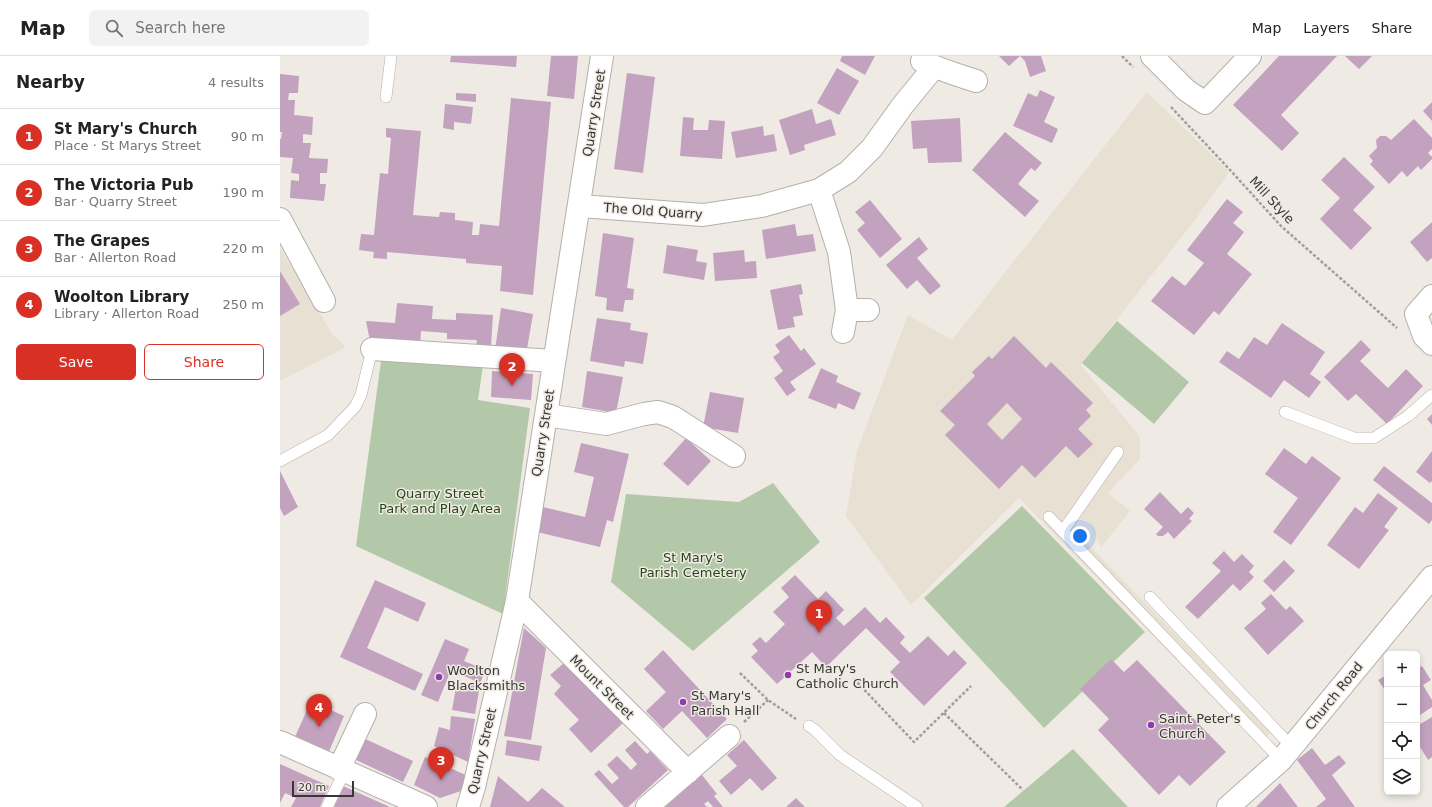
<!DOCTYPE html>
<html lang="en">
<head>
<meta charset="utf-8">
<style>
	body { margin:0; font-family:"DejaVu Sans",sans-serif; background:#f2f2f2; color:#222 }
	.controls { position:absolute; right:12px; bottom:12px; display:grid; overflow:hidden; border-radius:6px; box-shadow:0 2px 6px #0003 }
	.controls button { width:36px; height:36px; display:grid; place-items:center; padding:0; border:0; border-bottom:1px solid #e0e0e0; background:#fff; color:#222; font:20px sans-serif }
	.scale { position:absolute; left:12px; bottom:10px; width:62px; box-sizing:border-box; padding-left:4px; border:2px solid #383734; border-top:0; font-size:11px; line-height:14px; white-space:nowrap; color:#383734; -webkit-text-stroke:3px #efebe4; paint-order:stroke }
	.you { position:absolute; left:800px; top:480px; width:14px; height:14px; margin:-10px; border:3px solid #fff; border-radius:50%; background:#1a73e8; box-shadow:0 0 0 6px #1a73e833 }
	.badge { display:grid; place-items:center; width:26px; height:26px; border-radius:50%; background:#d93025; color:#fff; font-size:13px; font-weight:700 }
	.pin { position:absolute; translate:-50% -33px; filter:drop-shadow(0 1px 2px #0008) }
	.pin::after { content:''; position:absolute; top:21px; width:14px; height:12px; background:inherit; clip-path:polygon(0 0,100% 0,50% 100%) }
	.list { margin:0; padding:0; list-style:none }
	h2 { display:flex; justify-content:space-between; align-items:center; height:52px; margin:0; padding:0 16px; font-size:17px }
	h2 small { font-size:13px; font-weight:400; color:#767676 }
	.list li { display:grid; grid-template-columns:26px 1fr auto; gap:12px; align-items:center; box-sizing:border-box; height:56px; padding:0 16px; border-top:1px solid #e0e0e0 }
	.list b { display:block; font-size:15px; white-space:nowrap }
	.list p { margin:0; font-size:13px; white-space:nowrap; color:#767676 }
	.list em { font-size:13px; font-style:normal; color:#767676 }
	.actions { display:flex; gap:8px; padding:12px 16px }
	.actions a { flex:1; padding:9px 0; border:1px solid #d93025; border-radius:6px; text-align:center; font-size:14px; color:#d93025 }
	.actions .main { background:#d93025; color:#fff }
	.icon { flex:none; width:22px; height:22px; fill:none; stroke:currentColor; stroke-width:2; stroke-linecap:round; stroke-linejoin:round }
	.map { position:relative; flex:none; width:1152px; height:751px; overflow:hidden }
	header { display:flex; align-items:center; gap:24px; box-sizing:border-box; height:56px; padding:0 20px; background:#fff; border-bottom:1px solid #e0e0e0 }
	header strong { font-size:19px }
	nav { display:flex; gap:22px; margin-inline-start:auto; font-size:14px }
	.search { width:280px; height:36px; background:#f2f2f2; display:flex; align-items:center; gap:10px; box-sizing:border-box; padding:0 14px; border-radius:6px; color:#767676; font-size:15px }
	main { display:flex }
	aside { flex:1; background:#fff }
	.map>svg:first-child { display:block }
	.built { fill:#e8e0d2 }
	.green { fill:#b3c8a9 }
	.building { fill:#c2a2be; fill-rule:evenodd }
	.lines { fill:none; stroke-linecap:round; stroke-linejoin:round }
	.service-casing { stroke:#b4b0aa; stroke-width:12 }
	.minor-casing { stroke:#b4b0aa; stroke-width:24 }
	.path { stroke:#a19e99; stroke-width:2.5; stroke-dasharray:3 2; stroke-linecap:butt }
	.service { stroke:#fff; stroke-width:11 }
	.minor { stroke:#fff; stroke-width:22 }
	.poi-dot { fill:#903ba9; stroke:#efebe4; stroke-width:1.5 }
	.labels { text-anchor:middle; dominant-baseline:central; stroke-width:3; stroke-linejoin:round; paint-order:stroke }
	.street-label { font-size:13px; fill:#383734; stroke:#efebe4 }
	.park-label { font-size:13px; fill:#264514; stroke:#efebe4 }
	.poi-label { font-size:13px; fill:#383734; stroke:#efebe4; text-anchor:start }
</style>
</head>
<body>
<header>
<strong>Map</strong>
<div class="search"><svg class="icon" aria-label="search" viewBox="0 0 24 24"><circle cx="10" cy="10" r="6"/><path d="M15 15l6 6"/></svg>Search here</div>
<nav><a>Map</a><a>Layers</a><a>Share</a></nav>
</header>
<main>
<aside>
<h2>Nearby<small>4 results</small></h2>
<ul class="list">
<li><span class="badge">1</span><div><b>St Mary's Church</b><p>Place · St Marys Street</p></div><em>90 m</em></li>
<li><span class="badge">2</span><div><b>The Victoria Pub</b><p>Bar · Quarry Street</p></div><em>190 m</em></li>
<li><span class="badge">3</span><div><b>The Grapes</b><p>Bar · Allerton Road</p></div><em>220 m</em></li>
<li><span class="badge">4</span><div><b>Woolton Library</b><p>Library · Allerton Road</p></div><em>250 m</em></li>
</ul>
<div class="actions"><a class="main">Save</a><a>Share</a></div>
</aside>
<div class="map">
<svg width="1152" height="751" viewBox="0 0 1152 751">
	<rect width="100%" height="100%" fill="#efebe4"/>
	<path class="built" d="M867,36L949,116L915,164L801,309L860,381V403L828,437L850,455L821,491L810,468L806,464H801L797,466L795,474L803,483L991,676L978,688L739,442L631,549L566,460L577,395L628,259L672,284Z
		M0,192L53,279L66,291L0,325Z"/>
	<path class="green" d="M837,265L909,326L874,368L802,307Z
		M101,305L203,309L198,344L250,352L223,558L76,490Z
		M493,427L540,486L413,595L331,526L346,438L459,446Z
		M742,450L865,576L764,672L644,542Z
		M793,693L848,751H724Z"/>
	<path class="building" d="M171,0H237L236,11L170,6Z
		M271,0H298L294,43L267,40Z
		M562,0H595L585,19L560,5Z
		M719,0H740L729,10Z
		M740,0H761L766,15L750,21L745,5Z
		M999,0H1057L1001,59L1019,77L1002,95L953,49Z
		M1065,0H1092L1079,13Z
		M557,12L579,25L559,59L537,47Z
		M347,17L375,21L363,117L334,113Z
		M0,18L19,20L18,37H9L8,44H15L14,59L33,61L32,79L23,78V87H31L29,102L48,103L47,117H40V128H46L44,145L10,142L11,124L19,125V118L11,117L13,102L0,101V83H1L2,76H0Z
		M760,34L775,41L764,66L778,73L772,87L733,70L748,37L757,41Z
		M176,37L196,38V46L176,44Z
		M231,42L271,46L253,239L220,235L222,210L186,207V203L107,196V203L93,202L94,196L79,194L81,178L94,179L100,117L108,118L111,82L106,81V72L141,75L133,159L159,161L160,156L175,157V164L193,166L192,179H199L200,168L219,170Z
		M1152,46V65L1143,55Z
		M165,48L193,51L191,68L174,66V74L163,72Z
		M532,53L536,68L551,63L556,79L524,89L525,94L510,99L499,64Z
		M403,61L414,62L413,74H428L429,64L445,65L442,103L400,100Z
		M680,62L682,106L648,107L647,92L633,93L631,65Z
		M1134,63L1152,82V93L1148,97L1152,101V103L1141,114L1138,110L1127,121L1122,115L1109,128L1090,108L1093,105L1089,100L1097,92L1096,84L1100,80H1106L1111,84Z
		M483,70L484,80L494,78L497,95L456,102L451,76Z
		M725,76L762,107L755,115L751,112L738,128L759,145L745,161L692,114Z
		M1064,101L1095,131L1073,154L1092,172L1071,194L1040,163L1060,142L1041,124Z
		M947,143L963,156L953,167L964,176L947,198L972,218L939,259L934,255L914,279L871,245L892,220L905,230L924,207L907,194Z
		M590,144L622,183L600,202L577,174L585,167L575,156Z
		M1152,166V202L1147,206L1130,186Z
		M515,168L517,180L533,178L536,195L486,203L482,174Z
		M323,177L354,182L347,232L354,233L353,244H345L343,256L326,254L327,242L315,240Z
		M639,181L648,193L637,202L661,230L650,239L637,224L627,233L606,209Z
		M387,189L418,194L416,205L427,207L424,224L383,217Z
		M464,194L465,206L476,205L477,222L435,225L433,197Z
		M0,215L20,248L0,260Z
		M521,228L523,238L519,239L523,259L513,261L515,271L498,274L490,234Z
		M117,247L153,250L152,263L176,264V257L213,259L211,291L196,290L197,284L167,283V277L141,275L140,288L90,285L86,265L115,267Z
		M221,252L253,258L246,299L215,294Z
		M317,262L351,267L350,274L368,277L363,308L345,305L344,311L310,305Z
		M1002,267L1045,296L1030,318L1041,326L1029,342L1004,324L991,342L939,306L947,295L959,303L974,281L987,289Z
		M509,279L521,295L524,292L536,308L510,326L516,334L507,340L494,322L503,315L493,301L500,296L495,289Z
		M734,280L766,312L771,306L813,347L806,354L811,360L798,373L813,388L798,402L786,390L755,422L742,409L719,433L665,379L675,369L660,355L695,320L692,316L709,300L712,303ZM727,347L742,363L722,384L707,368Z
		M1081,284L1091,294L1080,305L1108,332L1126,313L1143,330L1107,368L1076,338L1068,345L1044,321Z
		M541,312L558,320L556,326L581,337L574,354L558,347L556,353L528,342Z
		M212,315L253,318L251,344L211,341Z
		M307,315L343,321L336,357L302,351Z
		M430,336L464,342L458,377L423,371Z
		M1152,358V369L1147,363Z
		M406,382L431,405L408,430L383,408Z
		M301,387L349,398L333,466L327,464L320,491L257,476L263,451L305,461L314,421L294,416Z
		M1004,392L1026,408L1032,400L1061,422L1011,489L993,476L1018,442L985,418Z
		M1152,395V425L1150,427L1136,416Z
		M1104,410L1152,447V464L1149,468L1093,424Z
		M0,415L18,451L4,460L0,452Z
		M880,436L901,458L908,451L914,457L909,463L912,465L894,483L888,476L883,480H878L876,478L883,471L864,453Z
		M1098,437L1118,452L1104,471L1109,474L1079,513L1047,489L1075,451L1083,457Z
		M944,495L954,506L962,498L974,510L969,516L974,521L960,535L953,528L918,563L905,551L941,515L932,507Z
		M1004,504L1015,515L994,536L983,525Z
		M515,519L538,543L546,535L564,554L556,562L564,570L585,551L600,567L606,561L625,581L620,587L630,597L648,580L668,600L674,594L687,607L644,650L610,616L620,606L586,572L546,611L532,596L497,628L471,601L478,595L472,588L480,581L486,587L505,568L493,556L509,541L501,532Z
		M95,524L146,547L138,566L105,551L87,592L143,618L135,635L60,601Z
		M991,538L1006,554L1010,550L1024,565L988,599L964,572L986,553L981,547Z
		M244,572L266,592L251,684L224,680Z
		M165,583L189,593L184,605L206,614L200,627L171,614L158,646L141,639Z
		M383,594L447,663L427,682L402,655L383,673L366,655L386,636L364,613Z
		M831,603L844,616L857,604L946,696L910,730L899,719L879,739L818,674L829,663L800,633Z
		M285,606L343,667L311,697L289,673L299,664L274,638L281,630L270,619Z
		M1142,610L1151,624L1143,629L1152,644V651L1137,661V613Z
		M1107,619V637L1098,624Z
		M177,626L200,629L195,658L172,654Z
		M31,645L64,660L48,698L14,683Z
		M171,660L195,663L188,706L154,690L159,671L170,674Z
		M1152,661V701L1148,704L1137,686V670Z
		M81,681L133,705L123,726L72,702Z
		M227,684L262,690L259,705L225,699Z
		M464,684L497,722L482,735L470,722L451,739L439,725L457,710L447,699Z
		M355,685L367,698L370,695L388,714L348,751H344L314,718L319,714L332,728L339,722L327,709L337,700L351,714L357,708L345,694Z
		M1032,692L1045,709L1059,699L1066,707L1052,719L1075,751H1036L1046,743L1017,704Z
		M145,701L188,720L184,734L160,742L134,729Z
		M0,708L49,730L40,751H11L16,742L5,737L0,747Z
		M422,719L437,738L434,740L443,751H433L428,745L424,748L427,751H384Z
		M218,720L248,746L262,732L285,751H210Z
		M1000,727L1018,751H976Z
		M63,730L110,751H54Z
		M516,742L525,751H506Z"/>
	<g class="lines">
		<g class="service-casing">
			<path id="service" d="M106,41L111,0
				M1005,356L1074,382H1094L1128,360L1152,339
				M0,405L48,379L75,351L81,339L92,293
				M769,461L1001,704
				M783,475L838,396
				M870,541L1012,691
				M529,670L535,674L560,699L637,751
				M47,751L65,715"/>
		</g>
		<g class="minor-casing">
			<path id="minor" d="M872,0L906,34L925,47L970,0
				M642,5C660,14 678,19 696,25
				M539,134L559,196L567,254L563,276
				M300,150L423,159L482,150L539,134L568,116L592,92L623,49L654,11
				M0,163L44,245
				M1152,240L1136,258L1144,280L1152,288
				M567,254H588
				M92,293L274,305
				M266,359L326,368L364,358L378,356L393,361L454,400
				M237,545L408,716
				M0,686L146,751
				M59,713L85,658
				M188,751L194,731L237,545L322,0
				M367,751L449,680
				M948,751L1001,704L1152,521"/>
		</g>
		<path class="path" d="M842,0L853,11
			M891,51L951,115L1001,170L1117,272
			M460,617L488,644L516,663
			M574,623L634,686L691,630
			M664,657L743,734
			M464,666L488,644"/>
		<use href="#service" class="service"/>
		<use href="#minor" class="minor"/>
	</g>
	<g class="poi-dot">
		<circle cx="508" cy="619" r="4"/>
		<circle cx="159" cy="621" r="4"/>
		<circle cx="403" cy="646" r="4"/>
		<circle cx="871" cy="669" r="4"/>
	</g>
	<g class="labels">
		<g class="street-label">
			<text transform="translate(314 57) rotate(-81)">Quarry Street</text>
			<text transform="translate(992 144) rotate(47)">Mill Style</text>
			<text transform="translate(373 155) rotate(4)">The Old Quarry</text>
			<text transform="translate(263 377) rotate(-81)">Quarry Street</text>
			<text transform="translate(322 631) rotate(45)">Mount Street</text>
			<text transform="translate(1054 640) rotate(-51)">Church Road</text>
			<text transform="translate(202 695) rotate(-77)">Quarry Street</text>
		</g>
		<g class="park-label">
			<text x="160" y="437">Quarry Street<tspan x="160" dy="15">Park and Play Area</tspan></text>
			<text x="413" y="501">St Mary's<tspan x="413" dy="15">Parish Cemetery</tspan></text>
		</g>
		<g class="poi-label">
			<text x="516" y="612">St Mary's<tspan x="516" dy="15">Catholic Church</tspan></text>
			<text x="167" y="614">Woolton<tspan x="167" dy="15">Blacksmiths</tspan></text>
			<text x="411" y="639">St Mary's<tspan x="411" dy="15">Parish Hall</tspan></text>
			<text x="879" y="662">Saint Peter's<tspan x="879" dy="15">Church</tspan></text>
		</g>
	</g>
</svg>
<div class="controls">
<button>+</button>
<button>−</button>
<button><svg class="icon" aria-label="locate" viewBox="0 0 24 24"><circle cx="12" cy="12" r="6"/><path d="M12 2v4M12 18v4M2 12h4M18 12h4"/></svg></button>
<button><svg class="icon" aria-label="layers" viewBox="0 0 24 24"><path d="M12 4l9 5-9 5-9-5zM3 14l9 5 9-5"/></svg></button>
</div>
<div class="scale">20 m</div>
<div class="you"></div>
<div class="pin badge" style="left:539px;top:577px">1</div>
<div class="pin badge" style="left:232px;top:330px">2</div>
<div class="pin badge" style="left:161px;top:724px">3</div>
<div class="pin badge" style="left:39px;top:671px">4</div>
</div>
</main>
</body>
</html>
